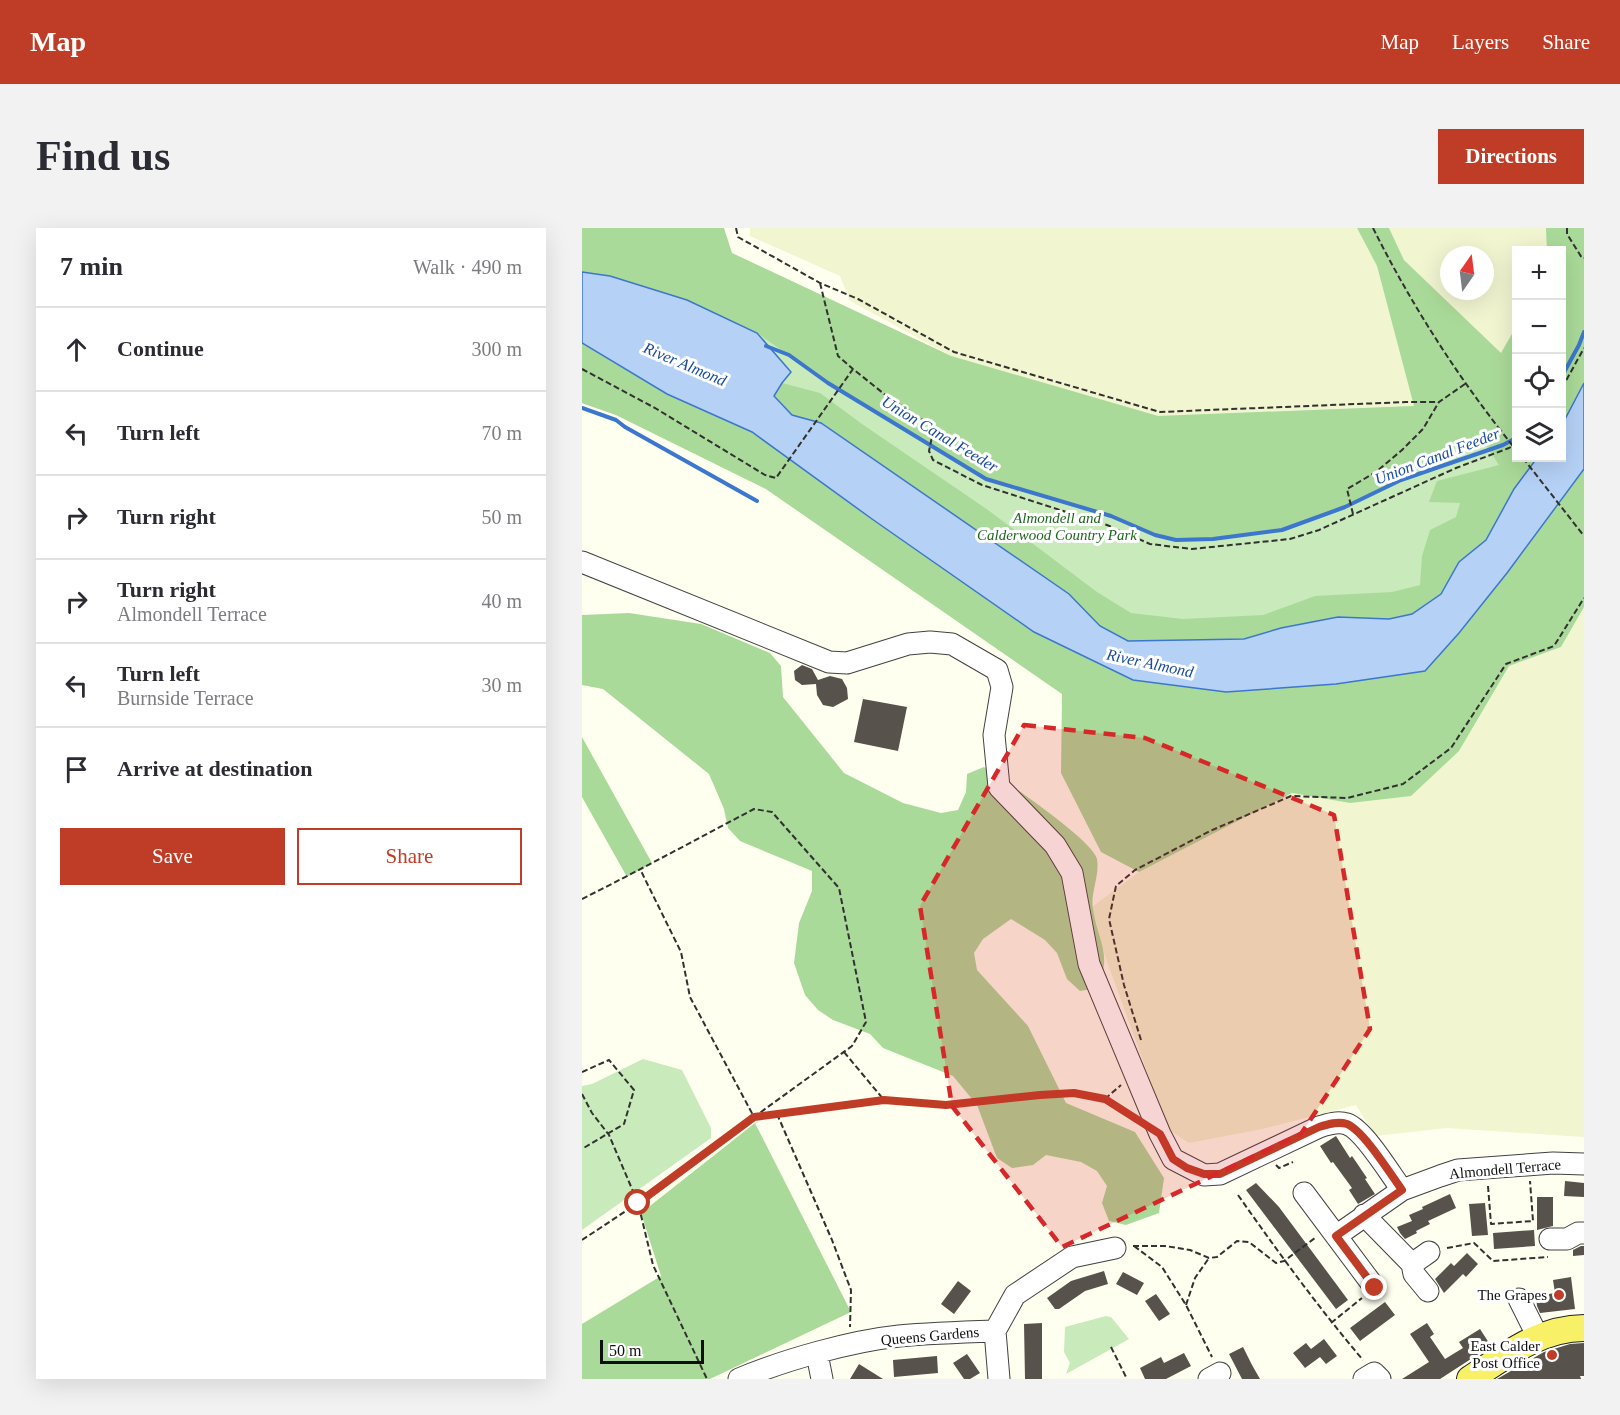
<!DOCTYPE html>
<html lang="en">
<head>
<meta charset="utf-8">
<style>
	body { margin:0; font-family:Georgia,serif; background:#f2f2f3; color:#2b2b33 }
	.controls { position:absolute; right:18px; top:18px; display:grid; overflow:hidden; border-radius:0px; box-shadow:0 6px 24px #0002 }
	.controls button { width:54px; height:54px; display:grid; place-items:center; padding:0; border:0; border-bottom:2px solid #e1e1e2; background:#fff; color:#2b2b33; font:30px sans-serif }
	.compass { position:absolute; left:858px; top:18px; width:54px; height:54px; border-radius:50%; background:#fff; box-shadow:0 6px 24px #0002; rotate:14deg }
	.scale { position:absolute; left:18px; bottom:15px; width:104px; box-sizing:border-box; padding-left:6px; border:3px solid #0f0f0f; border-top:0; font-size:16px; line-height:21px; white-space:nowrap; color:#0f0f0f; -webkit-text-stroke:4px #fff; paint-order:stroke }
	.stop { position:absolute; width:18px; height:18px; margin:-14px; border:4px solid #bf3d26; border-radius:50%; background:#fff }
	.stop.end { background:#bf3d26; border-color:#fff; box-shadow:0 2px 6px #0008 }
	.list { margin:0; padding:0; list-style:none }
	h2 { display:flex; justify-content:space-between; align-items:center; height:78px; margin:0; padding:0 24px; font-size:26px }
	h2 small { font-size:20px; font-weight:400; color:#7c7c81 }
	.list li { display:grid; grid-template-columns:39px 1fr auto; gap:18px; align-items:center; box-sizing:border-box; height:84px; padding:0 24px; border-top:2px solid #e1e1e2 }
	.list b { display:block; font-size:22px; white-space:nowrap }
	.list p { margin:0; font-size:20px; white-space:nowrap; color:#7c7c81 }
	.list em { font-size:20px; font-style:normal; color:#7c7c81 }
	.actions { display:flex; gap:12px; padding:18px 24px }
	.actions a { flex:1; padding:14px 0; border:2px solid #bf3d26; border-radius:0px; text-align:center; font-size:21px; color:#bf3d26 }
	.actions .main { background:#bf3d26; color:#fff }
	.icon { flex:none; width:33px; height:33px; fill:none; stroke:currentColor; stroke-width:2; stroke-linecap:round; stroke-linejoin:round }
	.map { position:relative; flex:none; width:1002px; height:1151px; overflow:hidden; border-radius:0px }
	header { display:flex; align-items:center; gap:36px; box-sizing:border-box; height:84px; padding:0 30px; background:#bf3d26; color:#fff }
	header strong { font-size:28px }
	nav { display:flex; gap:33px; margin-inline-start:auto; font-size:21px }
	.intro { display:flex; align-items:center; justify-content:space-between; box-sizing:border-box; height:144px; padding:0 36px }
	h1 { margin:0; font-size:42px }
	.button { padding:15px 27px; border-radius:0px; background:#bf3d26; color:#fff; font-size:21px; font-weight:700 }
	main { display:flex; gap:36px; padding:0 36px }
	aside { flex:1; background:#fff; border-radius:0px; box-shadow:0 6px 24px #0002 }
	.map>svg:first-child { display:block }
	.farmland { fill:#f1f5d0; fill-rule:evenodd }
	.green { fill:#c9eaba }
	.forest { fill:#aada99 }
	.water { fill:#b5d1f6; stroke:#3c77cd; stroke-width:1.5 }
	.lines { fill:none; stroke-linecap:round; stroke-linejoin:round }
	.stream { stroke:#3c77cd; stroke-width:4 }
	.building { fill:#57524b }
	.minor-casing { stroke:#424242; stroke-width:23 }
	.major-casing { stroke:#202020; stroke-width:28 }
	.path { stroke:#313131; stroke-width:2; stroke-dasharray:6 3; stroke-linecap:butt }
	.minor { stroke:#fff; stroke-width:21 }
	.major { stroke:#f8f167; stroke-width:26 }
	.path-bridge { stroke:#313131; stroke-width:2; stroke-dasharray:6 3; stroke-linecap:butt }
	.route { stroke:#bf3d26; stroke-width:8 }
	.marked { fill:#d62828; fill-opacity:0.2; stroke:#d62828; stroke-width:4.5; stroke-dasharray:12 8; stroke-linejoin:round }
	.poi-dot { fill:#bf3d26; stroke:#fff; stroke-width:2 }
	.labels { text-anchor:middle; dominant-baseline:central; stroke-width:6; stroke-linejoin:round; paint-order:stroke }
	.park-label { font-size:15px; font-style:italic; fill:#1f671e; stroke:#fff }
	.street-label { font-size:15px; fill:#0f0f0f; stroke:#fff }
	.poi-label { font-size:15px; fill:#0f0f0f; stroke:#fff; text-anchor:end }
	.water-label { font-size:16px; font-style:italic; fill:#174aa1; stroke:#fff }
</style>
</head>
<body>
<header>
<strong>Map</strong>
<nav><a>Map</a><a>Layers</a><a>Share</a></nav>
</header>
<div class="intro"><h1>Find us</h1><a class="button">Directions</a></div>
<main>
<aside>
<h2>7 min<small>Walk · 490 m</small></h2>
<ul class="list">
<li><svg class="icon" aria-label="ahead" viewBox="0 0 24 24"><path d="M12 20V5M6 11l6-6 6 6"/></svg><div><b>Continue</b></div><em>300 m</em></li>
<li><svg class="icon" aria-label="left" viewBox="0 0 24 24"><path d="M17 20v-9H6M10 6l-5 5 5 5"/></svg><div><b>Turn left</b></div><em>70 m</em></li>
<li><svg class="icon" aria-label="right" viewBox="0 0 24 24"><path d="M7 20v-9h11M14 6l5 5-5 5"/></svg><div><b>Turn right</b></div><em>50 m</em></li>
<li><svg class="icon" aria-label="right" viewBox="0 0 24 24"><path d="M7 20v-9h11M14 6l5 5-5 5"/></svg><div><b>Turn right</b><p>Almondell Terrace</p></div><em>40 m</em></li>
<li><svg class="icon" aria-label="left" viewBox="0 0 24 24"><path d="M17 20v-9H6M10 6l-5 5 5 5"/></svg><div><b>Turn left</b><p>Burnside Terrace</p></div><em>30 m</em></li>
<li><svg class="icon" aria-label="arrive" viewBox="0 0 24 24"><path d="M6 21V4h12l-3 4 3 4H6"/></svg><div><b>Arrive at destination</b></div></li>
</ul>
<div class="actions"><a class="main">Save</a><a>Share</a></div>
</aside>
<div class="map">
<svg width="1002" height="1151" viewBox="0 0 1002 1151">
	<rect width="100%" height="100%" fill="#fffff0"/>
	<path class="farmland" d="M168,0H775L795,38L833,178L576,188L369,128L268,73L258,48L168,8Z
		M807,0H964L965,22H934V99L919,126L822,32ZM867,27H903V63H867Z
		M1002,379V909L865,900L793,908L774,877L680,901L607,915L586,901L523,728L510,679L557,644L710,565L768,575L877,523L927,438L979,419Z"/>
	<path class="green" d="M964,0H1002V239L839,422L481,466L184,261L34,187L0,175V93L149,25L369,128L576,188L833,178L919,126L934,99V230H980V22H965Z
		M61,831L100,842L129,900V910L0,1002V858L10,856Z
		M524,1088L529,1089L547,1111L484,1146L488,1135L482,1124L483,1099Z"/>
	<path class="forest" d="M0,0H142L150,25L369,128L576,188L832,178L795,38L775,0H807L822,32L919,125L934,99V230H955L932,261L904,312L877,334L859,366L830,386L807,391L756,389L699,400L662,411L546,413L518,398L487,366L239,195L210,187L192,168L200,155L238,165L280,196L406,282L515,364L549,385L601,391L681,387L733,368L810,364L838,357L840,328L848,302L874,289L878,275L847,274L855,253L917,237L897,206L819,252L763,279L700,302L631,311L594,312L573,307L529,288L404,251L246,155L175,105L105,72L28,48L0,44Z
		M964,0H1002V155L980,197V22H965Z
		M0,115L85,166L170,204L290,291L452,404L551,452L877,405L925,345L1002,241V379L979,419L927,438L877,523L829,568L768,575L710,565L557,644L519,624L479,545L480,466L184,261L34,187L0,175Z
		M47,385L119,396L188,425L199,438L201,469L262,545L321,575L359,585L376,582L384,564L385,546L402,539C422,552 511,612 515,631C518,648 508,665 511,681C516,714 531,726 515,760L498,763L485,751L475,725L463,712L429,691L401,711L392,725L395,742L446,798L484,875L553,904L582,950L577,985L544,997L527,993L520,975L525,958L515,943L499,934L464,927L451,937L430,940L415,930L395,877L371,848L301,820L288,806L251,792L236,782L223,767L212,735L217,695L230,663V643L158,613L146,600L142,581L127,546L21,461L0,457V387Z
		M0,509L70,635L45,649L0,569Z
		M173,895L269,1084L128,1151H0V1096L79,1048L59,985Z"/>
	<path class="water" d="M0,44L28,48L105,72L175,105L209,144L200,155L192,168L210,187L239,195L487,366L518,398L546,413L662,411L699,400L756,389L807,391L830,386L859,366L877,334L904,312L932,261L955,230H980V197L1002,155V241L925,345L877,405L843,443L754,456L644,464L551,452L452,404L290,291L170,204L85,166L0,115Z"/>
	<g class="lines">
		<path class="stream" d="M184,118L207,127L246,155L404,251L529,288L573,307L594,312L631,311L700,302L763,279L819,252L921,217L934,210
			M980,148L997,117L1002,104
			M0,180L34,192L43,199L175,273"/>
	</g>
	<path class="building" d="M220,437L230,441L236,452L248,448L260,451L265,460L266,471L251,479L241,477L235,467L234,456L220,457L213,452L212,443Z
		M281,471L325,479L316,523L272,514Z
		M754,908L768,930L770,928L785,950L783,951L793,966L776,976L767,962L770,960L751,934L749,935L738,918Z
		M983,953L1002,955V969L982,968Z
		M674,955L697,979L766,1072L754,1081L664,962Z
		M868,966L874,980L846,993L848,996L834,1003L835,1005L823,1011L818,1005L815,999L830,993L827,987L841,981L840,979Z
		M955,969H971V998L955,1002Z
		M903,975L906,1007L890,1008L887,976Z
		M952,1002L953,1018L912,1021L911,1005Z
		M999,1018H1002V1027L991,1028V1022Z
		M885,1025L896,1036L884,1049L881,1046L862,1065L853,1051L869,1035L872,1038Z
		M522,1043L526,1056L503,1063L477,1081H473L465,1070L489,1053Z
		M541,1044L562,1055L555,1067L534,1056Z
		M989,1049L993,1081L958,1085L955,1078L954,1068L973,1065L971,1052Z
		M376,1053L389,1063L372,1086L359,1076Z
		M574,1066L588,1086L577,1093L563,1073Z
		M803,1074L813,1087L778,1113L768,1100Z
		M460,1095V1151H443L442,1096Z
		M845,1095L852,1106L848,1109L863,1131L881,1120L877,1114L898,1101L909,1118L858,1151H820L847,1134L828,1106Z
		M742,1111L755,1128L744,1136L738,1129L723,1140L711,1125L724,1115L729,1121Z
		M1002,1115V1148H998L999,1151H915L962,1124L988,1116Z
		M661,1119L670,1137L678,1151H660L647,1126Z
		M602,1125L609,1138L584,1151H563L558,1140L579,1129L582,1135Z
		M385,1126L398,1145L388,1151H382L371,1135Z
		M355,1128L356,1145L312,1149L311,1132Z
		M277,1136L301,1151H268Z"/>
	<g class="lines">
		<g class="minor-casing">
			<path id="minor" d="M0,334L247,434L265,435L326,416L348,414L370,416L415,442L420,459L412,507L417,559L473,617L490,645L507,736L578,906L591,931L622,947L638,946L737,899C746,896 756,893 765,896C782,902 809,947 820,962
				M722,965L793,1060
				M782,987L830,1036L832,1046L846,1063
				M754,1008L820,962L858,948L876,942L971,935L1002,936
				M968,1011H985L996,1005H1002
				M830,1036L847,1024
				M937,1071L956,1109
				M413,1103L433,1067L490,1029L533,1020
				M413,1103L417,1151
				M235,1126L240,1151
				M157,1151C202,1132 269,1113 317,1108C349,1105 381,1104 413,1103
				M627,1151L638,1145
				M782,1151L792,1145L798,1151"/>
		</g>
		<g class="major-casing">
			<path id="major" d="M888,1151C923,1128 958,1100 1002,1100"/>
		</g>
		<path class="path" d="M154,0L156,9L238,55L276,71L372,124L578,184L824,174H857
			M791,0C826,70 868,137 916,199
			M985,0V6L1000,30H1002
			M238,55L256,128L271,141
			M0,141L73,180L183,247L194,250L271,141L306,169L352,199L347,223L351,232L400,257L525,297L568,316L610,321L708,311L737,302L874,240L927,220L934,216
			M980,160L1002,120
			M941,230L1002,308
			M771,286L765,261L794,244L820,222L841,201L857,174L883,156
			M0,671C58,642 115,611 172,581L190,584L257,660L284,794L270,818L172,889L108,769L99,724L58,641
			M559,812L542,757L527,691L534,658L553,642L628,603L709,568L765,570L821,556L869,520L924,436L972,418L1002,370
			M262,824L302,872
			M0,844L27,832L52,862L42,896L0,921
			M0,866L10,885L27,907L56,975L71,1037L125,1151
			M523,871L539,857
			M195,886L250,1012L269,1062L268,1099
			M694,937L697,940L711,934
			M906,958L909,996L951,993L948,953
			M656,967C696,1024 736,1079 781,1132
			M0,1012L56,975L172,889L302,872L364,877L492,865L523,871L552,890
			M551,1018H583L608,1022L627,1030L635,1029L655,1013L667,1014L694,1035L702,1033L733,1010
			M552,1018L580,1039L604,1077L630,1129
			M865,1020L892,1015L911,1033L966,1029
			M604,1077L613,1050L627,1030
			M749,1095L780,1070
			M529,1119L545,1151"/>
		<use href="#minor" class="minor"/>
		<use href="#major" class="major"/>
		<path class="path-bridge" d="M916,199L934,222"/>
	</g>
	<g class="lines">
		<path class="route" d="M56,975L172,889L302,872L364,877L458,867L492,865L523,871L578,906L591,931L605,940L622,946H638L737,899C746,896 756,893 765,896C782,903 809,947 820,962L754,1008L793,1060"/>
	</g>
	<path class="marked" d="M442,497L563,510L752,587L788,801L719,906L480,1019L370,878L338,678Z"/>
	<g class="poi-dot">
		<circle cx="977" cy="1067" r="6"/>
		<circle cx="970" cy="1127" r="6"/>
	</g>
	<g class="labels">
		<g class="park-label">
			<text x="475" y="290">Almondell and<tspan x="475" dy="17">Calderwood Country Park</tspan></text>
		</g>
		<g class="street-label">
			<text transform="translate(923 941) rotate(-5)">Almondell Terrace</text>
			<text transform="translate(348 1108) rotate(-5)">Queens Gardens</text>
		</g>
		<g class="poi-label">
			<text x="965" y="1067">The Grapes</text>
			<text x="958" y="1118">East Calder<tspan x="958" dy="17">Post Office</tspan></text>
		</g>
		<g class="water-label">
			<text transform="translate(103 136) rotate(23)">River Almond</text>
			<text transform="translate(358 206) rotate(31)">Union Canal Feeder</text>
			<text transform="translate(855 228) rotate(-21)">Union Canal Feeder</text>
			<text transform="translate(568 435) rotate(12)">River Almond</text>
		</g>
	</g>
</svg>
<div class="controls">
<button>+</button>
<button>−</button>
<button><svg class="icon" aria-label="locate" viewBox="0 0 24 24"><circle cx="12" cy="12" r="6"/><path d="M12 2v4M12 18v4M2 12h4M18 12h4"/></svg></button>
<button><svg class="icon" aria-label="layers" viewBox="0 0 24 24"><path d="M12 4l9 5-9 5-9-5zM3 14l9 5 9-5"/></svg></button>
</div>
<svg class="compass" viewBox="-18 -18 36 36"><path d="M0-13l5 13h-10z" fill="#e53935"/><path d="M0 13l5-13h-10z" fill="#7c7c81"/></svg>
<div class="scale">50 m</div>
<div class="stop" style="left:56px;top:975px"></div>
<div class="stop end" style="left:793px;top:1060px"></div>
</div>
</main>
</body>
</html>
